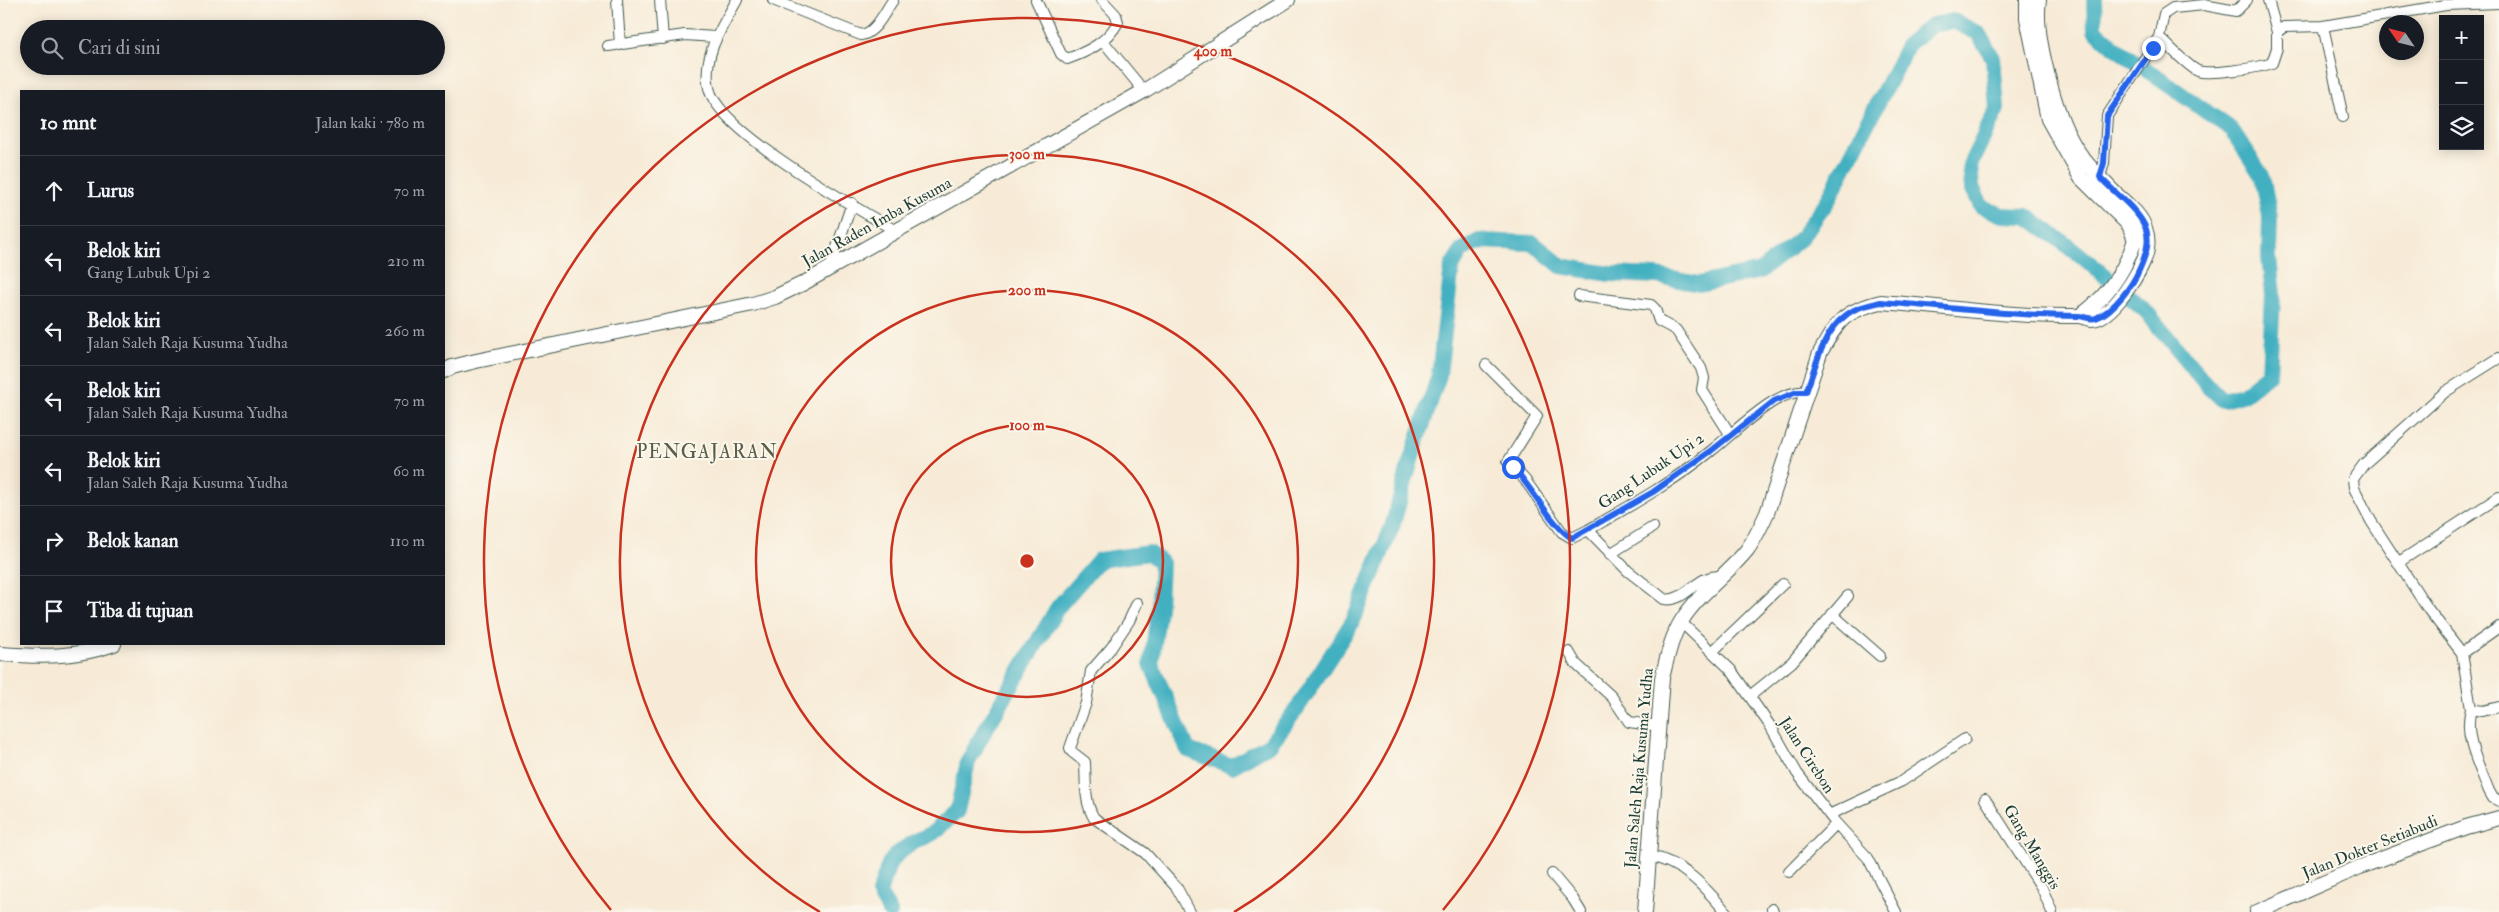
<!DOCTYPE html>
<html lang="id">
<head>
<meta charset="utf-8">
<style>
	body { margin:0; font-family:"IM FELL Double Pica",serif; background:#20242c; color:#f1f3f6 }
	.controls { position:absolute; right:15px; top:15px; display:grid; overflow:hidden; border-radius:0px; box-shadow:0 2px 12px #0003 }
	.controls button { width:45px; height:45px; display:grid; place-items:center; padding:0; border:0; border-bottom:1px solid #363941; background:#171b24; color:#f1f3f6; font:25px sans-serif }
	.compass { position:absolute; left:2379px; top:15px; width:45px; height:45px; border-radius:50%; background:#171b24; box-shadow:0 2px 12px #0003; rotate:305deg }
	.stop { position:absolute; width:15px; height:15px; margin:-11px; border:4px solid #2563eb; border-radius:50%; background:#fff }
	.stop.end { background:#2563eb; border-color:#fff; box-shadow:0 1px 5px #0008 }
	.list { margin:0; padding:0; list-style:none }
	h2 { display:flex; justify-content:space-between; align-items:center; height:65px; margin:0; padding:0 20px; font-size:21px }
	h2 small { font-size:16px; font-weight:400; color:#9ea1a6 }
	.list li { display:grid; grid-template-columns:32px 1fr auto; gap:15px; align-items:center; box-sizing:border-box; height:70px; padding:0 20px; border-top:1px solid #363941 }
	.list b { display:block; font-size:19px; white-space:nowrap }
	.list p { margin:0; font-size:16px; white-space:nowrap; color:#9ea1a6 }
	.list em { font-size:16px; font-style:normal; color:#9ea1a6 }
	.icon { flex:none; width:28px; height:28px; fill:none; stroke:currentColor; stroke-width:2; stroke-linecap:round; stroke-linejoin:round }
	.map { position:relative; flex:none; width:2499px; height:912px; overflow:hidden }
	.search { position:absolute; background:#171b24; box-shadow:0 2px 12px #0003; left:20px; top:20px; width:425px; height:55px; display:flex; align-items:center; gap:12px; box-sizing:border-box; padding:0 18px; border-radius:28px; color:#9ea1a6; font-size:19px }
	.panel { position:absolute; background:#171b24; box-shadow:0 2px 12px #0003; left:20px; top:90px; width:425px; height:555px; border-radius:0px }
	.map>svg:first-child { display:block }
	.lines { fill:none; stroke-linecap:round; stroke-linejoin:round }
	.river { stroke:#43b0c1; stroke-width:16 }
	.street-casing { stroke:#3f574c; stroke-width:12 }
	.secondary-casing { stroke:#3f574c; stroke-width:16 }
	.street { stroke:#fff; stroke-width:10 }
	.secondary { stroke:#fff; stroke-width:14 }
	.route { stroke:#2563eb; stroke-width:6 }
	.ring { fill:none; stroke:#c8321e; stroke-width:2.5 }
	.labels { text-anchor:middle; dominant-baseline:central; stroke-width:4; stroke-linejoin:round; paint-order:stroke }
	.street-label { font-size:16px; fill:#1f3d34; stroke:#fbf7ec }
	.quarter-label { font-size:19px; letter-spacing:1px; fill:#5c5f48; stroke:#fbf7ec }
	.centre { fill:#c8321e; stroke:#fbf7ec; stroke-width:2.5 }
	.ring-label { font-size:15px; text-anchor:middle; font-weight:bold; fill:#c8321e; stroke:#fbf7ec; stroke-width:4; stroke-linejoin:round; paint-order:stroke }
</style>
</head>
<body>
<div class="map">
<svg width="2499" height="912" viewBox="0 0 2499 912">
	<rect width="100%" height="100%" fill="#fbf7ec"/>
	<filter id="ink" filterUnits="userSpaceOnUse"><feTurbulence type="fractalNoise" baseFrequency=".02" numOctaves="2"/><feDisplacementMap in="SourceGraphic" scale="10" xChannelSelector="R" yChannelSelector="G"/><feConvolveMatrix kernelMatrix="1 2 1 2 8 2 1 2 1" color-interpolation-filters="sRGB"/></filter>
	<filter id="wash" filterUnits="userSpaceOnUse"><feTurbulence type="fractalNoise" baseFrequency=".0096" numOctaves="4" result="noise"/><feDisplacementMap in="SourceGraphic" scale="20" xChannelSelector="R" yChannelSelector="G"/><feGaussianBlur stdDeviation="1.12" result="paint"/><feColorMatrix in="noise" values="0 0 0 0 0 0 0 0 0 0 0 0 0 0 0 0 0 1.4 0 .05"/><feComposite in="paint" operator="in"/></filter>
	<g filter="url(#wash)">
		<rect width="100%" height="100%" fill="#f7ebd7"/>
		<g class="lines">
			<path class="river" d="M890,912L879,893L889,864L896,855L912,843L933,833L957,811L968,762L980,739L1058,607L1099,560L1149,553L1161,562L1159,608L1151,664L1188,750L1232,766L1270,744L1296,710L1353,621L1392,527L1411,460L1439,375L1452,266L1462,250L1479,241L1533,243L1561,266L1610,274L1657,276L1699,284L1760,271L1800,239L1827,202L1908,44L1932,25L1953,21L1978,33L1993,58L1997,109L1970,165L1972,187L1981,206L2002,215L2027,216L2079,254L2145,310L2205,383L2223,400L2242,395L2269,374L2273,295L2269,257L2270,216L2262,176L2231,129L2114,47L2095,30L2094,0"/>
		</g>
	</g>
	<g filter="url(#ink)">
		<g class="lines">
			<g class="street-casing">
				<path id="street" d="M617,0L620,45
					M660,0L663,39
					M737,0C722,27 702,55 709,88C718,131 855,207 896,231
					M773,0L861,35C876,33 885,11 893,0
					M1036,0L1061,54L1067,59C1087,52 1108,42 1118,22L1116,15L1102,0
					M2268,0L2277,32
					M2323,26L2343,117
					M2159,37L2164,14L2173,8L2204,5L2236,11L2247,0
					M1103,41L1144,91
					M608,46L685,35L715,37
					M2100,177L2104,163L2107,116L2159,37C2168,45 2188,67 2198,71C2209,75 2259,68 2272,63L2277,48V32L2284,27L2323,26L2446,5L2499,3
					M830,268L852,203
					M1579,296L1651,305L1655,309L1659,321L1676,330L1701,368L1704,378L1702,390L1730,434
					M2499,358L2445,392L2364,464L2353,479L2354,488L2371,521L2428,609L2462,653L2471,709L2482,711L2499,707
					M1486,365L1537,416L1508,462L1525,480L1562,532L1572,538L1588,530L1628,571L1664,599C1685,604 1699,571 1722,577
					M1588,530C1630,506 1673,482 1711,451C1731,435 1751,415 1774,401C1783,396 1795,391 1806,392
					M1610,554L1653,527
					M2399,562L2499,497
					M1137,603L1129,621L1111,648L1091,671L1086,703L1070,748L1072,752L1085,762C1086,781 1084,802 1094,818L1145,853L1177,888L1190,912
					M1832,614L1880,656
					M1681,622L1731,670L1771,727L1797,773L1834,821L1868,858L1896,912
					M1713,651L1783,584
					M1569,652L1576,664L1612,697L1629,722L1659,726
					M2462,653L2499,627
					M1750,696L1792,662L1848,596
					M2471,709C2463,737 2479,765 2489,791L2493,798L2499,801
					M1985,799L2042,888L2052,912
					M1829,815L1902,781L1965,739
					M1648,856C1682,861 1705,887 1726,912
					M1789,872L1836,824
					M1552,874L1573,899L1581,912
					M1772,909L1773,912"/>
			</g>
			<g class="secondary-casing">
				<path id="secondary" d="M2027,0V18L2048,119L2081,178L2129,225L2135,240C2125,271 2107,297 2080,316
					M444,371L452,367L476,361L753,304L775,297L804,283L1144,91L1288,0
					M0,654C40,657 76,658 114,644
					M1645,912L1662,678C1667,659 1671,637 1682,620C1699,593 1727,575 1747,550C1755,539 1761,526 1767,513L1820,353C1838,320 1844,311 1881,302C1947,307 2012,317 2077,316C2083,316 2087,319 2092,319C2112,319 2141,271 2146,254C2148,246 2148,236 2145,228C2139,210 2120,200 2108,186C2096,174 2083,160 2074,145C2056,115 2033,35 2039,0
					M2257,912L2360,867L2466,827L2499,818"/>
			</g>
			<use href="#street" class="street"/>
			<use href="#secondary" class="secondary"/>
		</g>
	</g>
	<g class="lines" filter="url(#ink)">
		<path class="route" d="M1513,467C1528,483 1557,532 1572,538L1653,492L1711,451L1774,401L1797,392H1806C1815,368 1823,332 1845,316C1855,307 1869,305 1881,302C1947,307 2012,316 2078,316C2084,316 2090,320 2096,318C2114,311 2133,285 2140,268C2147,252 2152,236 2142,221C2132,204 2113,192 2100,177L2104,163L2107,116L2153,48"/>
	</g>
	<g class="ring">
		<circle cx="1027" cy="561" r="136"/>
		<circle cx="1027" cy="561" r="271"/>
		<path d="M820 912A407 407 0 1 1 1234 912"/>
		<path d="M611 910A543 543 0 1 1 1443 910"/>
	</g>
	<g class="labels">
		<g class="street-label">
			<text transform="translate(877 222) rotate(-29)">Jalan Raden Imba Kusuma</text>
			<text transform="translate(1651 471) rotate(-34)">Gang Lubuk Upi 2</text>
			<text transform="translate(1807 755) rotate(57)">Jalan Cirebon</text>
			<text transform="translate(1639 768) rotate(-85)">Jalan Saleh Raja Kusuma Yudha</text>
			<text transform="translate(2032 847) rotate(59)">Gang Manggis</text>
			<text transform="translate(2370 847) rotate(-22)">Jalan Dokter Setiabudi</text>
		</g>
		<g class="quarter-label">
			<text x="707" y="452">PENGAJARAN</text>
		</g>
	</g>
	<circle cx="1027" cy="561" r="8" class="centre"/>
	<g class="ring-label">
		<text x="1213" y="56">400 m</text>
		<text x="1027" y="159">300 m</text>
		<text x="1027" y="295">200 m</text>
		<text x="1027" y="430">100 m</text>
	</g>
</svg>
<div class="controls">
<button>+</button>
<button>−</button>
<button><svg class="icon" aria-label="layers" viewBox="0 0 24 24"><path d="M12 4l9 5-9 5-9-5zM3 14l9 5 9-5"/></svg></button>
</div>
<svg class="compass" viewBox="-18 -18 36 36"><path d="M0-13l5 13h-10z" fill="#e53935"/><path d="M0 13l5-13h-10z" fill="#9ea1a6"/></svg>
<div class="stop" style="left:1513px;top:467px"></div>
<div class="stop end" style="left:2153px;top:48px"></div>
<div class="search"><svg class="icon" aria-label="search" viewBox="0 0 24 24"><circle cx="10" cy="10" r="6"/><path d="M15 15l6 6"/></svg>Cari di sini</div>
<section class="panel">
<h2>10 mnt<small>Jalan kaki · 780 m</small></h2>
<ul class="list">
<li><svg class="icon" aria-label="ahead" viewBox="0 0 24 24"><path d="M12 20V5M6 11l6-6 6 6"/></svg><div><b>Lurus</b></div><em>70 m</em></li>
<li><svg class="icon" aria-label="left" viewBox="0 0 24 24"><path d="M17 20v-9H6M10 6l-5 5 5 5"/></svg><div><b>Belok kiri</b><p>Gang Lubuk Upi 2</p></div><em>210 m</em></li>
<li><svg class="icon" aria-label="left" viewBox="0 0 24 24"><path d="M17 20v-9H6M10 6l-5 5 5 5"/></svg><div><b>Belok kiri</b><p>Jalan Saleh Raja Kusuma Yudha</p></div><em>260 m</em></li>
<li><svg class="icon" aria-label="left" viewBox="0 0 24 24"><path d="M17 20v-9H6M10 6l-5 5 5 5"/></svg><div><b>Belok kiri</b><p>Jalan Saleh Raja Kusuma Yudha</p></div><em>70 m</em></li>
<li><svg class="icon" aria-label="left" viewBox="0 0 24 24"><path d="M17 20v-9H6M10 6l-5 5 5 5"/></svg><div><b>Belok kiri</b><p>Jalan Saleh Raja Kusuma Yudha</p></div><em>60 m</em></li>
<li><svg class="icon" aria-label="right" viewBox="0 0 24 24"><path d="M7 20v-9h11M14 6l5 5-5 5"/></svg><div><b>Belok kanan</b></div><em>110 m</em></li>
<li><svg class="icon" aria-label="arrive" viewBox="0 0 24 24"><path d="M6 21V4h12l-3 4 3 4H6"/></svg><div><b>Tiba di tujuan</b></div></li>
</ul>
</section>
</div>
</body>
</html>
